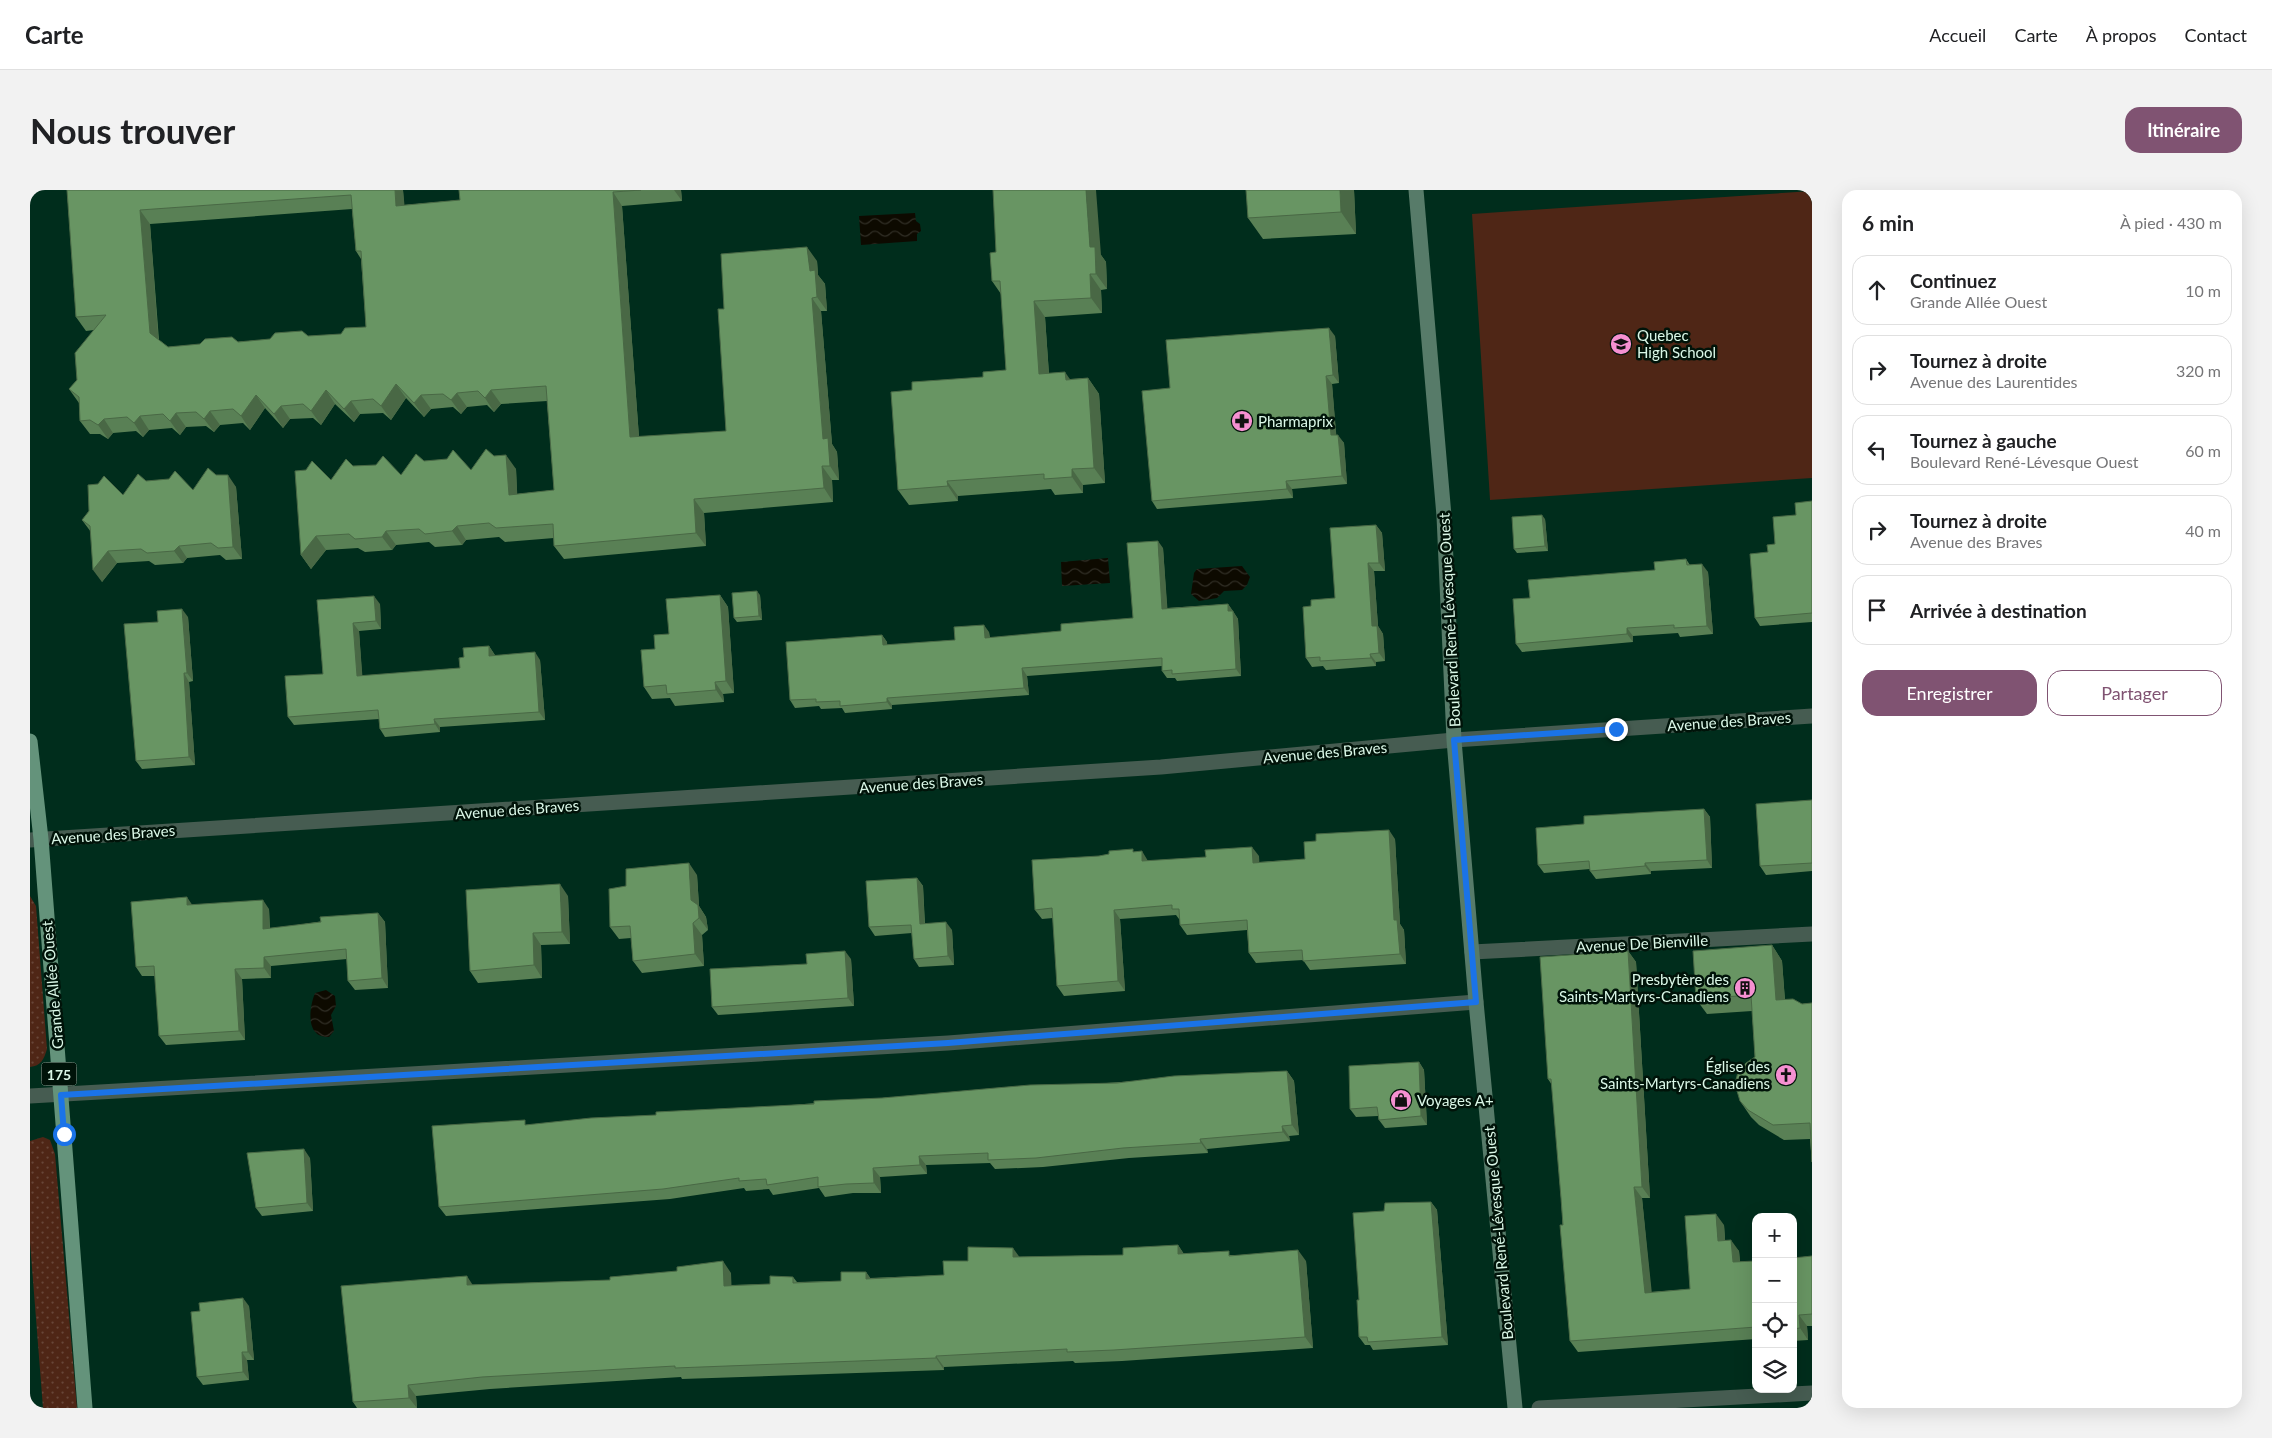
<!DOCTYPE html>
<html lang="fr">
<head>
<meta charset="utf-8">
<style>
	body { margin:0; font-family:Lato,sans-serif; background:#f2f2f2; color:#202124 }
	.controls { position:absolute; right:15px; bottom:15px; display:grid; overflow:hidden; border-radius:10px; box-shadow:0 5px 20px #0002 }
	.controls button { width:45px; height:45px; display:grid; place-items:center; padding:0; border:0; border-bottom:1px solid #e0e0e0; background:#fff; color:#202124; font:25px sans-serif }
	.stop { position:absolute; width:15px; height:15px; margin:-11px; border:4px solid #1a73e8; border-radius:50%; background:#fff }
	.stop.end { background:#1a73e8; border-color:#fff; box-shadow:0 1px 5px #0008 }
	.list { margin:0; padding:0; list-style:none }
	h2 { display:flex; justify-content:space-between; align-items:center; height:65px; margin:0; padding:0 20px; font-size:21px }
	h2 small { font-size:16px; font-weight:400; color:#757577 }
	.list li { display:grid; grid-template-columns:32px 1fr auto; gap:15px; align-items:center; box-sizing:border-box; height:70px; margin:0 10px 10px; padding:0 10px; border:1px solid #e0e0e0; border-radius:15px }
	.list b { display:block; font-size:19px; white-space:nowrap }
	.list p { margin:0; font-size:16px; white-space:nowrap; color:#757577 }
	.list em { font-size:16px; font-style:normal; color:#757577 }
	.actions { display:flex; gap:10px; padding:15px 20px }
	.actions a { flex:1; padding:11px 0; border:1px solid #805372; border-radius:15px; text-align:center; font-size:18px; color:#805372 }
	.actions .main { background:#805372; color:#fff }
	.icon { flex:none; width:28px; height:28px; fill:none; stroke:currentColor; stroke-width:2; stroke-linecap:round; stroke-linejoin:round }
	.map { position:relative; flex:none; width:1782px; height:1218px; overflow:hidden; border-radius:15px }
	header { display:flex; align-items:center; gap:30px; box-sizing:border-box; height:70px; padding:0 25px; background:#fff; border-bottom:1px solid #e0e0e0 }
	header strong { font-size:24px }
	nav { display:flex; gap:28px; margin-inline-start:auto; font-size:18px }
	.intro { display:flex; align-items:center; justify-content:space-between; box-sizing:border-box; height:120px; padding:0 30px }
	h1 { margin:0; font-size:35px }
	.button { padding:12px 22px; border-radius:15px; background:#805372; color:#fff; font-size:18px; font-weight:700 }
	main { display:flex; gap:30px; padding:0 30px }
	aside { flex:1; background:#fff; border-radius:15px; box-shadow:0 5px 20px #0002 }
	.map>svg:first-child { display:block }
	.grass { fill:url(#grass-dots) }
	.park { fill:#4f2616 }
	.water { fill:url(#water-waves) }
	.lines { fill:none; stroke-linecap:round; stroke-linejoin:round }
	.street { stroke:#465c51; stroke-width:15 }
	.secondary { stroke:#577b69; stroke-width:15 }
	.primary { stroke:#64937b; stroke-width:15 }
	.wall { fill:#598055; fill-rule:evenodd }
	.shaded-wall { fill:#496845 }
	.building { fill:#689563; stroke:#496845; fill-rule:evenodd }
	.route { stroke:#1a73e8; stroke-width:6 }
	.labels { text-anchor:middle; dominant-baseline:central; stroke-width:5; stroke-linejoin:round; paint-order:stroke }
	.shield { fill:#001309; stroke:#99b3a5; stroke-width:1 }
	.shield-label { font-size:14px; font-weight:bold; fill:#dbf8e8 }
	.poi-label { font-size:15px; fill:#dbf8e8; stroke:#001309; text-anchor:start }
	.street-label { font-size:15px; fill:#dbf8e8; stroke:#001309 }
</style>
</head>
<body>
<header>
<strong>Carte</strong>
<nav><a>Accueil</a><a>Carte</a><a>À propos</a><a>Contact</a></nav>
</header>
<div class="intro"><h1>Nous trouver</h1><a class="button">Itinéraire</a></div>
<main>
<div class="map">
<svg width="1782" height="1218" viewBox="0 0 1782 1218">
	<defs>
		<pattern id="grass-dots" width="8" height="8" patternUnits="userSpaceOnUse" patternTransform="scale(1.25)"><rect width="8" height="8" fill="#4f2616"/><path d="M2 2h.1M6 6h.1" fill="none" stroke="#684638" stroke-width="1.8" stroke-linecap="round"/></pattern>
		<pattern id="water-waves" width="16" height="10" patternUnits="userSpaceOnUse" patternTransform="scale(1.25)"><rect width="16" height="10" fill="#0d0a00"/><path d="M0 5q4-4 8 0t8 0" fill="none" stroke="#302e25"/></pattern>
	</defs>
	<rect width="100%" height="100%" fill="#002d1c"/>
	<path class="grass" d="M0,706L6,716L17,859C14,869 11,876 0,877Z
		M13,947L20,950L25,964L47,1218H13L0,1052V951Z"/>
	<path class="park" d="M1782,1V288L1460,310L1442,24Z"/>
	<path class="water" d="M885,23L886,31L890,34L891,41L887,44V51L831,55L829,26Z
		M1078,368L1080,393L1032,396L1031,372Z
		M1212,376L1220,387L1217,395L1212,400L1194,401L1187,408L1169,411L1161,404L1164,383L1167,379Z
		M296,800L305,806L306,816L301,825L304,841L299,847C275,848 279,818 285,803Z"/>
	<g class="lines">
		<path class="street" d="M0,650L1131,577L1424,550L1782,526
			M1442,762L1782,744
			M0,906L918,853L1446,812
			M1509,1218L1782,1203"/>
		<path class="secondary" d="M1386,0L1414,326L1424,550L1446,812L1485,1218"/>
		<path class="primary" d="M0,551L11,649L55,1218"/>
	</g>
	<path class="wall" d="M37,0H373L374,15L430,10L429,0H651L652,11L592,16L609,247L696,241L694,119L787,71L788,85L795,94L797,121H791L802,254L807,262L809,290H802L803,312L674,323L676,356L534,369L524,356V348L475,352L469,347L436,350L432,355L405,357L399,352L366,355L362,360L335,362L328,358L296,360L281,379L271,365L301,290L323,276L371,285L394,271L441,280L464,266L486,279L487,304L524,300L517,211L471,214L464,222L457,215L437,217L431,224L423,217L401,219L394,227L376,208L361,230L353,223L330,224L324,232L305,214L291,235L283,228L260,229L253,238L235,218L220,240L213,233L190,235L184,242L176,236L156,237L150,245L142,238L119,240L113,247L106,241L83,243L78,249L70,244H60L50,231L49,213L39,199L47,190L64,140L56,141L46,127ZM322,19L326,61L331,69L336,137L311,144L138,157L129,150L120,34Z
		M1324,0L1326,44L1233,49L1218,28Z
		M966,62L1071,65L1076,72L1077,99L1071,100L1072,123L1015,127L1019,184L1040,189L1058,188L1069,204L1075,293L1053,295V303L1025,305L1021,299L928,306V311L879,315L868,300L882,200L953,187L976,180L971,104L962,91Z
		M1305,146L1309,193L1302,194L1306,245L1314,253L1317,294L1262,299L1263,308L1127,319L1122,311L1140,198Z
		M186,285L206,297L212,369L196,370L190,365L157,368L153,373L125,375L119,371L87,373L72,392L61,342L52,330L116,291L163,300Z
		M1782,311V432L1730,436L1725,428L1738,362L1745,354L1766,325Z
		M1515,329L1518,361L1487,363L1484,359Z
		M1346,335L1352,343L1355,381H1344L1348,436L1353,444L1355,471L1346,472V476L1296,480L1293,476L1282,477L1276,468L1281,416L1305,408Z
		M1133,358L1137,418L1198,414L1208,429L1211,486L1147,491L1145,488H1137L1132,481V476L997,486L999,505L862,515V519L815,523L812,518L791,519L789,516L765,518L760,510L852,445L857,452V455L925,450L959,442L960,448L1031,441L1103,428Z
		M1656,369L1660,375L1678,382L1683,444L1650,447L1648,443L1603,446V452L1492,462L1486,454L1500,408L1625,380Z
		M690,405L698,417L704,503L693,504L694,512L645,516L640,508L622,509L614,497L625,459L639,444Z
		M730,405L732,430L707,432L704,428Z
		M287,410L350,414L351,439L329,441L332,486L430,478L434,467L459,456L465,465L510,470L515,530L410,537V542L355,547L350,539L349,529L264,535L258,527L293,484Z
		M158,427L163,491L159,492L165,575L112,579L106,571L128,432Z
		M1782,610V681L1736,685L1730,676Z
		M1674,619L1680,627L1682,678L1621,681V684L1566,689L1560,681V679L1514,683L1508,675L1554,634Z
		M1365,649L1370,734L1374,740L1376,774L1280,780L1273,770L1226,773L1219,763L1217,740L1157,745L1150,735V729H1149L1146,725L1090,729L1095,801L1034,806L1027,796L1023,728L1012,729L1005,720L1069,666L1105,662L1118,671L1229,666V672L1275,669Z
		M667,685L669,716L676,727L678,740L672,745L674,776L612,783L603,771L601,748L589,749L580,737Z
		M887,688L893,696L895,734L922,740L924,775L889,777L884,769L882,743L845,746L839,737Z
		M538,706L540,754L511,755L512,788L448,793L440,781Z
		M162,715L239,719L240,739L348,723L355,732L358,798L325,800L318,791L317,769L241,776V788L212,789L215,850L136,855L129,846L125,786H112L106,777Z
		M1742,755L1752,771L1755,810L1772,814L1782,813V973L1780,949L1754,950L1729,935L1721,927L1710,911L1725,867L1722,821L1677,824L1666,809Z
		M1598,761L1606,772L1620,1008H1612L1621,1102L1660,1099L1694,1035L1695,1050L1709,1061L1710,1072L1726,1071V1149L1548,1162L1540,1151L1531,1008L1522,895L1518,889Z
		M821,769L824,816L688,825L682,817L777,774Z
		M1389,872L1394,880L1397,935L1355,938L1349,930L1348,926L1326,927L1320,919Z
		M1257,881L1264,891L1269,945L1259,946L1260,951L1177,959L1178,963L1099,968L1013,977L965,979L960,973L896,975L897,984L850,987L851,1003H823L795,1007L789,998L743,1005L739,999L716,1001L714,998L640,1009L416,1026L409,1017L498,935L852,908Z
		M280,968L283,1021L232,1026L226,1018Z
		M1401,1012L1407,1020L1418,1155L1343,1160L1340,1155H1335L1329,1147V1110L1354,1021Z
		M1148,1055L1154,1064L1202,1065L1276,1071L1283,1158L1092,1171L1045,1173L1043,1171L914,1177V1180L652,1189L651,1187L460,1199L386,1206L387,1218H327L323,1212L443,1095L580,1090L701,1083V1095L740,1094L763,1087L767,1092L811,1091L836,1082L840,1088L914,1085L938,1071L990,1067L1093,1065Z
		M1782,1066V1136H1777L1778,1150L1763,1151V1068Z
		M219,1116L224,1170H217L219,1190L173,1195L167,1187Z"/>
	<path class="shaded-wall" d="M365,0H373L376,30L366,16Z
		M644,0H651L652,11Z
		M1056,0H1066L1071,65L1076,72L1077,99L1066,84L1060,57Z
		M1310,0H1324L1326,44L1311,22Z
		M583,2L592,16L610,261L600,247Z
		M110,20L120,34L129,157L120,143Z
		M777,57L787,71L788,85L795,94L797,121L787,107L780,81Z
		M1060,84L1071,100L1072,123L1061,108Z
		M782,108L791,121L802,254L807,262L809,290L800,276L793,249Z
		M1004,111L1015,127L1020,200L1009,184Z
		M1299,138L1305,146L1309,193L1303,185Z
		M1035,182L1046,198L1036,190Z
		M1296,186L1302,194L1307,253L1301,245Z
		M1058,188L1069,204L1075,293L1064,278Z
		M366,194L376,208L361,230L351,216Z
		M296,200L305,214L291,235L281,221Z
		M461,200L471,214L464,222L455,208Z
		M427,203L437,217L431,224L421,210Z
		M226,205L235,218L220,240L211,226Z
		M391,205L401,219L394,227L384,213Z
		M321,211L330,224L324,232L314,219Z
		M251,216L260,229L253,238L244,224Z
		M180,221L190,235L184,242L174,229Z
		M146,223L156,237L150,245L140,231Z
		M110,226L119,240L113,247L104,233Z
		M74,229L83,243L78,249L68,235Z
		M1308,245L1314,253L1317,294L1312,286Z
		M476,265L486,279L488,319L479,305Z
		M792,276L802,290L803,312L794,298Z
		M1042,279L1053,295V303L1042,287Z
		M198,285L206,297L212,369L203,357Z
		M917,291L928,306V311L918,296Z
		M1256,291L1262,299L1263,308L1257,299Z
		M664,309L674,323L676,356L666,343Z
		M1512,325L1515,329L1518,361L1515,356Z
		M1346,335L1352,343L1355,381L1349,373Z
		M427,336L436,350L432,355L422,341Z
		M356,341L366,355L362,360L352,347Z
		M286,346L296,360L281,379L271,365Z
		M1128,351L1133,358L1138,426L1132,419Z
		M149,356L157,368L153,373L144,361Z
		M78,361L87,373L72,392L63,380Z
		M1338,373L1344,381L1348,436L1353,444L1355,471L1349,463L1342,436Z
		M1672,374L1678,382L1683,444L1677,436Z
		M727,401L730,405L732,430L729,426Z
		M690,405L698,417L704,503L696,491Z
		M344,406L350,414L351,439L346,431Z
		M1198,414L1203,421H1198Z
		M152,419L158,427L163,491L157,483Z
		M1203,421L1208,429L1211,486L1206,479Z
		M323,433L329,441L333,494L327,486Z
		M954,435L959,442L960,455L955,448Z
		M1597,438L1603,446V452L1597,444Z
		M852,445L857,452L858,463L853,455Z
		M459,456L464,464L465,474L459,466Z
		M505,462L510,470L515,530L509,522Z
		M1340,464L1346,472V476L1341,468Z
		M992,478L997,486L999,505L994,498Z
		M154,483L159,492L165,575L159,567Z
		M685,492L693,504L694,512L686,500Z
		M857,508L862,515V519L857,512Z
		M404,529L410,537V542L405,534Z
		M1674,619L1680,627L1682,678L1677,670Z
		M1359,640L1365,649L1370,734L1374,740L1376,774L1370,764L1364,730Z
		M1222,657L1229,666L1230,682L1223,673Z
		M1112,661L1118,671H1112Z
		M659,673L667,685L669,716L676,727L678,740L669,728L661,710Z
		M1615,673L1621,681V684L1615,676Z
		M887,688L893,696L895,742L890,734Z
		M530,694L538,706L540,754L532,742Z
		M157,707L163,716L157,715Z
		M233,710L239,719L240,749L233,739Z
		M1084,720L1090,729L1095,801L1088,791Z
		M348,723L355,732L358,798L352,788Z
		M916,732L922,740L924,775L918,766Z
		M663,733L672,745L674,776L665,764Z
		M503,743L511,755L512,788L504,775Z
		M1742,755L1752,771L1756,826L1746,810Z
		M815,761L821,769L824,816L818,808Z
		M1598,761L1606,772L1620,1008L1612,997Z
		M234,767L241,776V788L234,778Z
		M205,779L212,789L215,850L209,841Z
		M1389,872L1394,880L1397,935L1391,926Z
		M1257,881L1264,891L1269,945L1262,935Z
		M1252,936L1259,946L1260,951L1253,942Z
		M1170,949L1177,959L1178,963L1171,953Z
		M274,959L280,968L283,1021L277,1013Z
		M889,966L896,975L897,984L890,975Z
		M843,978L850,987L851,1003L844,993Z
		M1604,997L1612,1008L1623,1114L1615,1103Z
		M1401,1012L1407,1020L1418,1155L1412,1147Z
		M1686,1024L1694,1035L1696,1062L1688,1051Z
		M1701,1050L1709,1061L1711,1084L1703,1072Z
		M1148,1055L1155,1066L1148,1064Z
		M983,1058L991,1069L983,1067Z
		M1268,1060L1276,1071L1283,1158L1275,1147Z
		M693,1071L701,1083L702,1107L694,1096Z
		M836,1082L844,1093L836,1089Z
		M437,1086L444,1097L437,1095Z
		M213,1108L219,1116L224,1170L218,1162Z
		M1769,1125L1777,1136L1778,1150L1770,1138Z
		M212,1162L217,1170L219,1190L213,1182Z
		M906,1166L914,1177V1180L906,1168Z
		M378,1195L386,1206L387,1218L379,1208Z"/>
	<path class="building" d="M37,0H365L366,16L430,10L429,0H611L583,2L600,247L696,241L688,119H694L691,64L777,57L780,81L785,80L787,107L782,108L793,249L798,248L800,276H792L794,298L664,309L666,343L524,356L523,334L466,338L459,333L427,336L422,341L395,344L389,339L356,341L352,347L325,349L319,344L286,346L271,365L265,281L276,280L282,271L301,290L316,269L323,276L346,275L353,266L371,285L386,264L394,271L406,270L417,269L423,260L441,280L456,259L464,266L476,265L479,305L524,300L516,196L461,200L455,208L448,201L427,203L421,210L413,204L391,205L384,213L366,194L351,216L343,209L321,211L314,219L296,200L281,221L273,214L251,216L244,224L226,205L211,226L203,219L180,221L174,229L166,222L146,223L140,231L133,224L110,226L104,233L97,227L74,229L68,235L60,230L50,231L49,207L39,199L47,190L45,163L76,125L46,127ZM321,5L326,61H331L336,137L315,138L311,144L278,146L272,141L245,143L240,149L208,152L202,147L175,149L170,154L138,157L120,143L110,20Z
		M963,0H1056L1060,57H1065L1066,84H1060L1061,108L1004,111L1009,184L1035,182L1036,190L1058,188L1064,278L1042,279V287L1014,289V284L917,291L918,296L868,300L861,202L882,200V192L953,187V182L976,180L970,91H962L960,63L966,62Z
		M1216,0H1310L1311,22L1218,28Z
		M1299,138L1303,185L1296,186L1301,245H1308L1312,286L1256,291L1257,299L1122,311L1112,201L1140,198L1136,150Z
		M178,278L186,285H198L203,357L188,358L181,353L149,356L144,361L117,363L111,359L78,361L63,380L60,336L52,330L59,321L58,295L68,294L74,286L93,305L108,284L116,291L139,289L145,281L163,300Z
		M1782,311V423L1725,428L1720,364L1738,362L1737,355L1745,354L1743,327L1766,325L1765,313Z
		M1512,325L1515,356L1484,359L1482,327Z
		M1346,335L1349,373H1338L1342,436H1347L1349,463L1340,464L1341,468L1290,471V467L1276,468L1273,417L1281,416V410L1305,408L1300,338Z
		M1128,351L1132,419L1198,414V421H1203L1206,479L1142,484V480L1132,481V468L992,478L994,498L857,508V512L810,516V511L786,512V509L760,510L756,452L852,445L853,455L925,450L924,437L954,435L955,448L1031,441V434L1103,428L1097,353Z
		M1656,369L1657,375L1672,374L1677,436L1644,438V435L1597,438V444L1486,454L1483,409L1500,408L1498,390L1625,380L1624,372Z
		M727,401L729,426L704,428L702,403Z
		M690,405L696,491L685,492L686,500L637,504L636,495L614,497L611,460L625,459L624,445L639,444L636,409Z
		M344,406L346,431L323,433L327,486L430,478L429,468L434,467L433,458L459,456V466L505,462L509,522L404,529L405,534L350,539L348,520L258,527L255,486L293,484L287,410Z
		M152,419L157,483H154L159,567L106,571L94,434L128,432L127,421Z
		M1782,610V673L1730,676L1726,614Z
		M1674,619L1677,670L1615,673V676L1560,681L1559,671L1508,675L1506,638L1554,634V626Z
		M1359,640L1364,730H1367L1370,764L1273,771L1272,760L1219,763L1217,730L1150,735L1149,719H1142V715L1084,720L1088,791L1027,796L1022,718L1005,720L1002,670L1069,666L1079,664V661L1103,659V662L1112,661V671L1176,667L1175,660L1222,657L1223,673L1275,669L1274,652L1286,651V644Z
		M659,673L661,710L668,715L669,728L663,733L665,764L603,771L600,736L580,737L579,699L596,696V679Z
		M887,688L890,734L916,732L918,766L884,769L881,735L839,737L836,691Z
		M530,694L532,742L503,743L504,775L440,781L436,700Z
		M157,707V715L233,710V739L291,732L290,727L348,723L352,788L318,791L316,759L234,767V778L205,779L209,841L129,846L124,776L106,777L101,712Z
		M1742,755L1746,810L1763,809L1772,814L1782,813V972L1780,933L1743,935L1718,920L1710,911L1705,894L1708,882L1716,873L1725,867L1721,805L1666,809L1663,761Z
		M815,761L818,808L682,817L680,779L777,774L776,764Z
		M1598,761L1612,997H1604L1615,1103L1660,1099L1655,1026L1686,1024L1688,1051L1701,1050L1703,1072L1726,1071V1137L1540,1151L1530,1035H1533L1531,1008L1521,889H1518L1510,767Z
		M1389,872L1391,926L1349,930L1347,917L1320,919L1319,876Z
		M1257,881L1262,935L1252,936L1253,942L1170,949L1171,953L1093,958L1006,968L958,970V963L889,966L890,975L843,978L844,993L816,994L788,997V987L737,995L736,989L709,991V988L633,999L409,1017L402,936L495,930V935L561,928L626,925V922L784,914V911L852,908L1000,895L1087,893L1144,886Z
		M274,959L277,1013L226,1018L217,963Z
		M1401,1012L1412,1147L1338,1152L1337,1147H1329L1327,1110H1329L1323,1023L1354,1021L1355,1013Z
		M1148,1055V1064L1199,1061V1066L1268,1060L1275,1147L1084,1160L1037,1162V1159L906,1166V1168L645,1178V1176L452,1187L378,1195L379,1208L323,1212L311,1096L437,1086V1095L580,1090V1087L647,1081V1077L693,1071L694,1096L740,1094V1086L763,1087V1093L811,1091V1082H836V1089L914,1085L913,1071H938V1057L983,1058V1067L1093,1065V1058Z
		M1782,1066V1124L1769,1125L1770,1138L1763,1139V1068Z
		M213,1108L218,1162H212L213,1182L167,1187L161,1122L170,1121L169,1113Z"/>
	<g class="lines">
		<path class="route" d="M34,944L31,905L918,853L1446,812L1424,550L1586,539"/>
	</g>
	<defs>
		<g id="school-disc" transform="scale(1.125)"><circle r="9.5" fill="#f590d1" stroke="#001309"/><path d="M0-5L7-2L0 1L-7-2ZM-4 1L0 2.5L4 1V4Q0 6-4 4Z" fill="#111"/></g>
		<g id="pharmacy-disc" transform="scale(1.125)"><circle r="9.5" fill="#f590d1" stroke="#001309"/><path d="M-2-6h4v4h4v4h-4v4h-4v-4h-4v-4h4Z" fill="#111"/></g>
		<g id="building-disc" transform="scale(1.125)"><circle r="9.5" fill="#f590d1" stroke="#001309"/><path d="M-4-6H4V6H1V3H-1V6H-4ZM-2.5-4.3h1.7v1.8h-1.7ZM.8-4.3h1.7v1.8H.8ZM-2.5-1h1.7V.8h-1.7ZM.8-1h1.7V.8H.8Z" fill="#111"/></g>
		<g id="church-disc" transform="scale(1.125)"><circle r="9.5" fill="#f590d1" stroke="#001309"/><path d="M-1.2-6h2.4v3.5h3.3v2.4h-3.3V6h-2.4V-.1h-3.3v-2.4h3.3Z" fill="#111"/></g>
		<g id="shop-disc" transform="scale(1.125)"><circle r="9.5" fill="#f590d1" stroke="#001309"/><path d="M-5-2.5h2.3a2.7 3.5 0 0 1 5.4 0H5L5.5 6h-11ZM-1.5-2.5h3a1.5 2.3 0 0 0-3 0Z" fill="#111"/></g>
	</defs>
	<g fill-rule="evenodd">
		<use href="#school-disc" x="1591" y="154"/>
		<use href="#pharmacy-disc" x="1212" y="231"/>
		<use href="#building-disc" x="1715" y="798"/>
		<use href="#church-disc" x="1756" y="885"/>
		<use href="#shop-disc" x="1371" y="910"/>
	</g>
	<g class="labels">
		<rect class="shield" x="11.5" y="872.5" width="35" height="23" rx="4"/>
		<g class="shield-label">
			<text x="29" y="884">175</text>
		</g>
		<g class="poi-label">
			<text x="1607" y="145">Quebec<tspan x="1607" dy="17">High School</tspan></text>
			<text x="1228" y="231">Pharmaprix</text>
			<text x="1699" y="789" text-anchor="end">Presbytère des<tspan x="1699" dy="17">Saints-Martyrs-Canadiens</tspan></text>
			<text x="1740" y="876" text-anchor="end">Église des<tspan x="1740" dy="17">Saints-Martyrs-Canadiens</tspan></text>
			<text x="1387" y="910">Voyages A+</text>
		</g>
		<g class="street-label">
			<text transform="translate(1419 430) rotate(-93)">Boulevard René-Lévesque Ouest</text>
			<text transform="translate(1699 531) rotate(-4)">Avenue des Braves</text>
			<text transform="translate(1295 562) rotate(-5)">Avenue des Braves</text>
			<text transform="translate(891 593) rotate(-4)">Avenue des Braves</text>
			<text transform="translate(487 619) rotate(-4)">Avenue des Braves</text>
			<text transform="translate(83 644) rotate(-4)">Avenue des Braves</text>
			<text transform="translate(1612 753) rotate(-3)">Avenue De Bienville</text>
			<text transform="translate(22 795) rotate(-95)">Grande Allée Ouest</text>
			<text transform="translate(1468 1043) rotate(-95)">Boulevard René-Lévesque Ouest</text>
		</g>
	</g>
</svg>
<div class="controls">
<button>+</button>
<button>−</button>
<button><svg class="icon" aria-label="locate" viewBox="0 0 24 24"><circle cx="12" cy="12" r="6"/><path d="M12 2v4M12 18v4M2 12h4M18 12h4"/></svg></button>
<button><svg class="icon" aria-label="layers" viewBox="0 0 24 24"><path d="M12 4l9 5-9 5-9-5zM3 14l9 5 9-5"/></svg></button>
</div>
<div class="stop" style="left:34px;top:944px"></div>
<div class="stop end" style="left:1586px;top:539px"></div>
</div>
<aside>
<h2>6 min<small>À pied · 430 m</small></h2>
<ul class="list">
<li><svg class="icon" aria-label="ahead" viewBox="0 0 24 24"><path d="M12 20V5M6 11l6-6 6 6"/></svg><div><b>Continuez</b><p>Grande Allée Ouest</p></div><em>10 m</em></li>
<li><svg class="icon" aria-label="right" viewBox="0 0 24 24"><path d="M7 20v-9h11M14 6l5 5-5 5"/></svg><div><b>Tournez à droite</b><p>Avenue des Laurentides</p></div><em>320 m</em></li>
<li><svg class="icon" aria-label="left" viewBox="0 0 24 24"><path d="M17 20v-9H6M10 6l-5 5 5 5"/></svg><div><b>Tournez à gauche</b><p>Boulevard René-Lévesque Ouest</p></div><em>60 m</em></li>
<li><svg class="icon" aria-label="right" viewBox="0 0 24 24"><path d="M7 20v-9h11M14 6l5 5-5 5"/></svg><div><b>Tournez à droite</b><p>Avenue des Braves</p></div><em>40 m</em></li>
<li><svg class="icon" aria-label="arrive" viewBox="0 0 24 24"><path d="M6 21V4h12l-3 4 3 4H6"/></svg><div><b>Arrivée à destination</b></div></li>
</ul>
<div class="actions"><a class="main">Enregistrer</a><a>Partager</a></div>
</aside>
</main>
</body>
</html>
